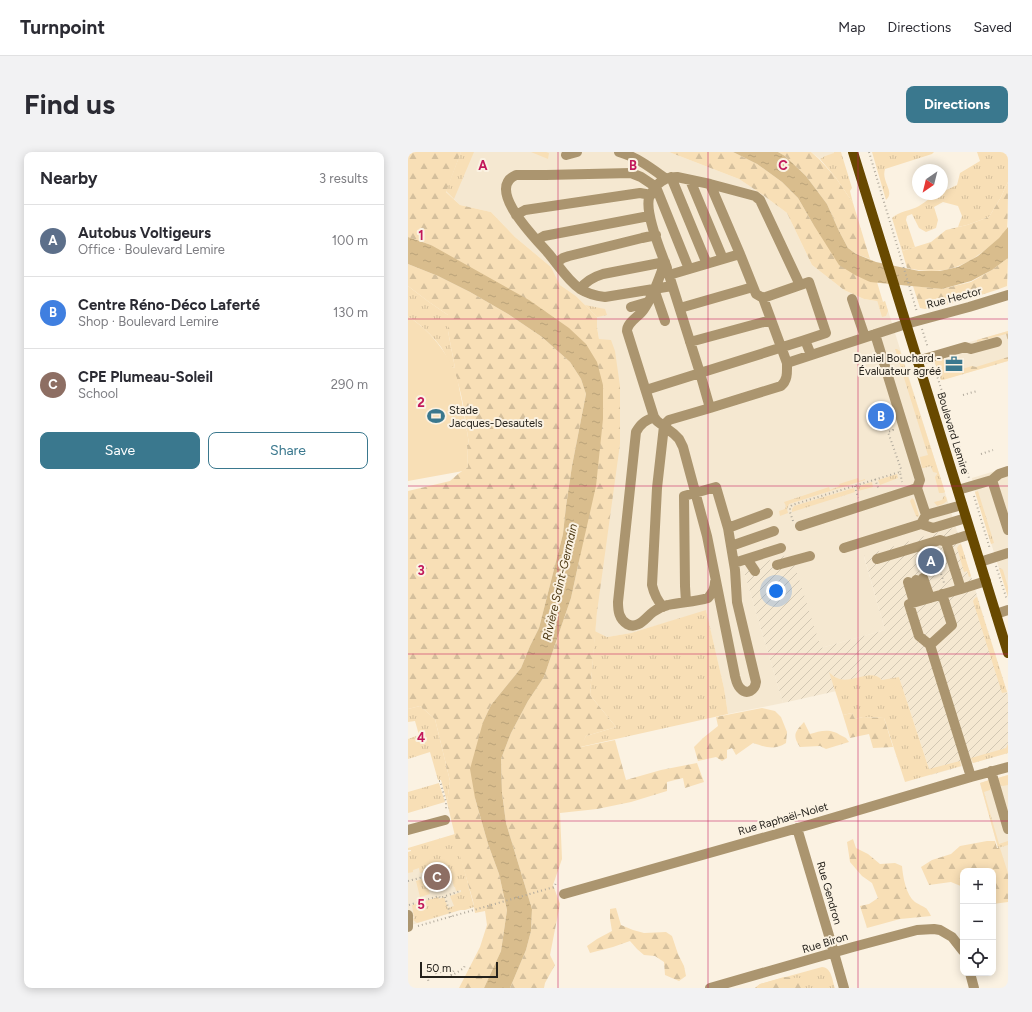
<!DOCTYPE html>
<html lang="en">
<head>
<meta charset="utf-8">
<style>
	body { margin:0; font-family:Figtree,sans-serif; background:#f2f2f3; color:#2b2b33 }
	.controls { position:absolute; right:12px; bottom:12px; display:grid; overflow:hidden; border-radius:8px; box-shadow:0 2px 10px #0003 }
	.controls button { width:36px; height:36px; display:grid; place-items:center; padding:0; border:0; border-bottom:1px solid #e1e1e2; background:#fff; color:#2b2b33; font:20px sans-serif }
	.compass { position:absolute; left:504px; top:12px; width:36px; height:36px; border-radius:50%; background:#fff; box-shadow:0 2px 10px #0003; rotate:215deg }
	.scale { position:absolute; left:12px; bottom:10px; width:78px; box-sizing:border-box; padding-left:4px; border:2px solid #25221c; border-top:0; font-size:11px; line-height:14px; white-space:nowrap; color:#25221c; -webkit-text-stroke:3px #fbf2e2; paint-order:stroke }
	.you { position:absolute; left:368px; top:439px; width:14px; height:14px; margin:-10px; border:3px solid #fff; border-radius:50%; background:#1a73e8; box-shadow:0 0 0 6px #1a73e833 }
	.badge { display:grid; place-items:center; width:26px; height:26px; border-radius:50%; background:#3a788e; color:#fff; font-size:13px; font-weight:700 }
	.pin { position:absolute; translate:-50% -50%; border:2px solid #fff; box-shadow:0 1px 4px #0006 }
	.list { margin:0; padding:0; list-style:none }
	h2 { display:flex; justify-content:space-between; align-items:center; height:52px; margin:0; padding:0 16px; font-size:17px }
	h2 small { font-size:13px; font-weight:400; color:#7c7c81 }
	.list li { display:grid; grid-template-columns:26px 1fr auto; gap:12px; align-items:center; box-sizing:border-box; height:72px; padding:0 16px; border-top:1px solid #e1e1e2 }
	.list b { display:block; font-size:15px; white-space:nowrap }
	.list p { margin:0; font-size:13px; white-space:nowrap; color:#7c7c81 }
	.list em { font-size:13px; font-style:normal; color:#7c7c81 }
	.actions { display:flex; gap:8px; padding:12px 16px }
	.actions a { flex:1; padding:9px 0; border:1px solid #3a788e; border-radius:8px; text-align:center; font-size:14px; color:#3a788e }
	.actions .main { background:#3a788e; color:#fff }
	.icon { flex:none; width:22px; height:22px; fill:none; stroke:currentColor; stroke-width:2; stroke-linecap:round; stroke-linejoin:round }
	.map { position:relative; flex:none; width:600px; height:836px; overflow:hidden; border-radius:8px }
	header { display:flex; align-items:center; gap:24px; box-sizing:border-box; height:56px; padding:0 20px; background:#fff; border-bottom:1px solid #e1e1e2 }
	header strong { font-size:19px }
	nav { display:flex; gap:22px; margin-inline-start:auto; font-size:14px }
	.intro { display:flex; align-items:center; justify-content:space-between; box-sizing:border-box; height:96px; padding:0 24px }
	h1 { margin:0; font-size:28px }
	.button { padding:10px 18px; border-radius:8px; background:#3a788e; color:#fff; font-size:14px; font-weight:700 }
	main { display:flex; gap:24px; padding:0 24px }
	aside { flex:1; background:#fff; border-radius:8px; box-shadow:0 2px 10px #0003 }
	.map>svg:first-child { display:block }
	.built { fill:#f5e8d1 }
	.industrial { fill:url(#industrial-furrows) }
	.grass { fill:url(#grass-tufts) }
	.forest { fill:url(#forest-firs) }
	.pitch { fill:#f8dfb6 }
	.water { fill:url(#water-ripples) }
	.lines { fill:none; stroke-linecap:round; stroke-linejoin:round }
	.path { stroke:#b0a99c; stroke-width:2; stroke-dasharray:1 3; stroke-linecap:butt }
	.minor { stroke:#ab956f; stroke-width:10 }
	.major { stroke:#684900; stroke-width:10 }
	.grid { fill:none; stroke:#c2185b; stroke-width:1; stroke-opacity:0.55 }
	.labels { text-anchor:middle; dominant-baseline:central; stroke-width:4; stroke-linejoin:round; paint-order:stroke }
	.street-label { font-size:11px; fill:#25221c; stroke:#fbf2e2 }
	.poi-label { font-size:11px; fill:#25221c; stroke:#fbf2e2; text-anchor:end }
	.water-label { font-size:12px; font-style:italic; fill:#4c3812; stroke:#fbf2e2 }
	.grid-label { font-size:13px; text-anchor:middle; font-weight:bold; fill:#c2185b; stroke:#fbf2e2; stroke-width:4; stroke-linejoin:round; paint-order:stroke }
</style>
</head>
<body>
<header>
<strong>Turnpoint</strong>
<nav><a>Map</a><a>Directions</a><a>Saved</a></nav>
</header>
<div class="intro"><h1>Find us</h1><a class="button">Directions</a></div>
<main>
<aside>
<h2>Nearby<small>3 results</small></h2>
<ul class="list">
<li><span class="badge" style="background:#5c6f8a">A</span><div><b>Autobus Voltigeurs</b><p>Office · Boulevard Lemire</p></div><em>100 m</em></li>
<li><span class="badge" style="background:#3f7fe0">B</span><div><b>Centre Réno-Déco Laferté</b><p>Shop · Boulevard Lemire</p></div><em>130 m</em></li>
<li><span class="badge" style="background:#8d6e63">C</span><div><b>CPE Plumeau-Soleil</b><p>School</p></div><em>290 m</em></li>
</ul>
<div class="actions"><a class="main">Save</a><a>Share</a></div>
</aside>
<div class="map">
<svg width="600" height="836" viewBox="0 0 600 836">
	<defs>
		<pattern id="industrial-furrows" width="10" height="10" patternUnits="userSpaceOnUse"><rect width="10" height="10" fill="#f5e8d1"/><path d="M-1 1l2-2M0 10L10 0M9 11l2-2" fill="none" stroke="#d2c7b3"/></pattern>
		<pattern id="grass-tufts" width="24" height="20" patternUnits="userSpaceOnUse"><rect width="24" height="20" fill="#f8dfb6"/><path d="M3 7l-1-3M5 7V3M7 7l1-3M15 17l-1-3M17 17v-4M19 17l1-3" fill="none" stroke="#d4bf9c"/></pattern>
		<pattern id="forest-firs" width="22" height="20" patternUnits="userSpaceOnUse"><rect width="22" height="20" fill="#f8dfb6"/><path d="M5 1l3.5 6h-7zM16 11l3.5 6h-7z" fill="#d4bf9c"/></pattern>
		<pattern id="water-ripples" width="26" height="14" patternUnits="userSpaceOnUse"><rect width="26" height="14" fill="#d9bd8d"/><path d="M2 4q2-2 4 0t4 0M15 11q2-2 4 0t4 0" fill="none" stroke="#baa279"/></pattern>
	</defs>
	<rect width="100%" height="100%" fill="#fbf2e2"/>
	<path class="built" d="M53,0H261L331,27L355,43L379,61L404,113L436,138L456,147L475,150L477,149L549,379L545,376L541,377L456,405L477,478L413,496L335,416L375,551L320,562L316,536L298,459L223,481L199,485L187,479L189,460L191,187L189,174V165L168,144L152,133L143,115L107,85L83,60L52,53L38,39Z
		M403,0H432L417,4L412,7Z
		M600,179V209L533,228L523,201Z
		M600,315V445L567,340L564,326Z
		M600,623V732L572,631Z
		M50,697L66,754L0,774V712Z"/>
	<path class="industrial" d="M545,376L549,379L553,392L600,543V601L523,623L491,525L375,551L335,416L383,402L413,496L477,478L456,404L517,384L541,377Z"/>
	<path class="grass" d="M53,0H66L46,47L38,39Z
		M123,0H138L141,1L140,7Z
		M426,0H433L444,36L442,39L445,51L428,26L412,7L417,4L426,1Z
		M464,0H526L524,2L477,17C476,20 476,24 477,27C479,35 485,42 478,48Z
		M569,0H600V30L593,45L581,65L559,73L550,75L554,64L550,54L535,50L526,55L530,68L528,76L518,80L511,76L504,62L499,64L498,68L507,95L494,99L484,66C491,59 502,59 511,54C518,50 525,42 534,42V40L549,33L552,21L572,9Z
		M0,134L21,150L40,163V179L47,216L44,215C40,209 37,201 33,195C24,183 12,172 0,164Z
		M469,148L475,150L477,149L480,159L478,164L474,165Z
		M177,153L197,157L199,163L189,165Z
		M487,197H489L492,199L537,340L535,341H531L527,325L529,322V321L525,320L523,314L516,316H514L512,306V305L520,303Z
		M537,205L540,217L537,218L535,223V228H533L526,208Z
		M489,322L490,326L472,333L470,328Z
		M450,326L451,329L457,327V328L381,352L379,357L380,361L372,364L371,359L377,357L378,354L376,350L421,335L422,338L432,334L431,332Z
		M464,330L465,335L450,339L448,335Z
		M446,336L447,340L384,360V357L386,354Z
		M570,339L586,391L583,392L567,340Z
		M536,344L538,345L539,349L535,352L529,354L526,350L534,348Z
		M504,346L506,348L511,363L510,365L508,364L502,349Z
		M553,392L563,424L561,425L559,419L556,420L550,399L549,396L551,393Z
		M591,416L594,417L595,418L600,435V445Z
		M569,445L599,540L594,541L565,449L567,446Z
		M298,458L316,536L320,562L172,595L178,584L208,575L182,543L187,479L199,485L223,481Z
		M421,520C423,522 426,525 429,526C443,533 463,515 474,528L491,525L521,617L552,609L553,614L497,630L476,566L455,565L447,567L444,561L435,563Z
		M12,554L27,567L42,629L39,650L33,628H30L22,600L0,607V587L11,583L7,569L0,570V557Z
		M600,592V601L565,611L563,606L598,596Z
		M600,623V633L595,634L592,633L590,626Z
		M581,628L583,636L582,638L576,640L591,692L600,689V693L590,696L572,631Z
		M31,631L37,650L0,661V640Z
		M47,682L66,755L57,758H52L9,771L5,768L6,766L4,753L30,745L31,747L36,745L40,756L46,754L42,744L53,740V738L48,739L47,735H46L41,716H40L39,714L12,721L11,716L5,718V720L0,721V700L3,699V698H0V696Z
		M14,727L17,735H20L22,742L12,745L8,729Z
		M414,815C424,816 424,828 427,836H347L352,832Z"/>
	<path class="forest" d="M0,0H53L38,40L52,53L83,60L107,85L143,115L152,133L168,144L189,165V175L191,187L203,188L207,199L212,234V292L189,460L182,543L208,575L178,584L173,595L207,588L218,628L253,618L289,611L296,630L277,636L275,626L259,630V639L223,650L189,657L152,661L154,707L145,733L152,752L142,803L147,813L137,831L136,836H102L118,798L123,779L124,757L98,671L94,641L93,607L103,581L120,549L136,525L163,446L171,409L195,233L23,93L0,85Z
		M261,0H325L349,12L374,30L390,46L405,72L462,130H469L475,150L456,147L436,138L404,113L379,61L355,43L331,27Z
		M370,0H403L411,7L428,26L445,51L462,107L448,102L440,96L431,79L419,52L398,24L377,4Z
		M600,30C600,37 600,71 599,76C596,83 588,89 582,94C556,116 534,124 499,116L494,99L523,90L538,78L559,73L581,65L593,45Z
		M600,106L599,134C573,144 545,152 517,157L512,156L505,134L534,137L563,130L584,118Z
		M0,112L30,124L62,140L100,162L134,185L162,210L173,227L178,242L164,314L158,354L155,382L131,476L122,494L113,516L83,553L75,570L67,646L80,692L91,722L99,758L93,799L76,836H51L72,795L79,773L77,759L67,761L65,749L50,697L39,650L42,629L27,567L12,554L0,557V339L42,329L50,322L60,315L59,293L61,292C57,267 55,238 44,215L47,216L40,179V163L21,150L0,134Z
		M600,179V189L598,182L569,190V188Z
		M600,205V209L535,228V223L537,218L543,216L544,220L564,214L568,215Z
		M354,556L367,559L373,565L379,580L378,591C365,599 358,595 345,591L328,603L324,596L319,598V606L314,609L308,605L290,609L286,595L295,586L310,574L308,565Z
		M444,561L447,567L455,565L476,566L485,595L465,596L461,582L442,586L435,563Z
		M396,570L402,582C409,580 418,577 426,580C430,581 433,584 438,586L441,590L418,597L412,594L392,595C384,583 387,580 396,570Z
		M445,687L448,696L460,702L472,712L487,711L494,714C495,725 498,743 507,750C516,756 518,753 523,764L492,767L459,776L452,754L461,752L470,746L464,731L454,724L442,710L439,690Z
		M579,689H587L589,696H592L600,721V750L585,752V719H555V735L543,730L521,733L513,715L524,708L543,702L552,694Z
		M208,756L213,773L225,778L236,781L258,780L264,784L270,802L276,814L278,824L271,829L257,823L256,810L247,804L236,803L229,797L222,789L205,795L182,801L179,794L189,787L204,779L202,767V757Z
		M376,825L393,826L396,836H347L352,832Z"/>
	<path class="pitch" d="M0,164C22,179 40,200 49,226C51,233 52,242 54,250C56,264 59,278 61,292L59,293L60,315L55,319L0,329Z"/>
	<path class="water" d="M325,0H370L377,4L398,24L419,52L431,79L440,96L448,102L468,110L511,119H532L550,115L570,104L591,86L600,75V106L584,118L563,129L534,137L462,130L447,123L431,113L405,72L390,46L374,30L349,12Z
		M0,85L23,93L121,148L161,176L178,192L189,210L195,233V267L188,334L171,409L163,446L136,525L120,549L103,581L93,607L94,641L98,671L124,757L123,779L118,798L102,836H76L93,799L99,758L91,722L80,692L67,646L62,617L75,570L83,553L113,516L122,494L131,476L155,382L158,354L164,314L178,242L173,227L162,210L134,185L100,162L62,140L30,124L0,112Z"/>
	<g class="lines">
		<path class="path" d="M461,0L509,160
			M514,177L520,196
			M526,214L561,326
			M555,243L569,239
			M473,255L476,254L485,278L480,280L493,317L492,320
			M573,302L585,298
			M467,327L471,338
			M447,334L450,346
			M566,344L582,397
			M385,369L382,360V355L384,353L492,320L494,330
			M526,399L536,431
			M588,414L599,448
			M31,629H32L38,650V659
			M0,729L15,725V722L38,716
			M37,745L43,765
			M1,753L31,744L32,746L52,739
			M10,774L146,735L148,731
			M33,820L34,827
			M28,821L29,828
			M43,823L47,816
			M19,824L21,831
			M43,824L56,816L57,813"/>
		<path class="minor" d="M211,0C229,5 243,16 257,26
			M158,3L169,0
			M263,25L299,112
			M282,28L315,107
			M302,32L347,44L352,48L392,133
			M108,63L117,58L232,41L243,43
			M129,88L136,84L241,64
			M332,102L261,123L292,221L397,188
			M257,110C251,126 246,143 236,157C231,165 219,170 219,179L246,265L249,269L266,282L271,287L275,295L299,384L327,524C328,528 329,533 332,536C339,544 347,538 348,530L329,450L327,418L320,376L308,335L276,344L277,434L278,450
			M148,111L155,106L161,104L234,86L248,83
			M259,116C253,100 237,62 241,46C242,42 246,37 249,33C255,27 260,25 269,25L302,32L332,102L348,142L355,146
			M264,134L197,145C188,144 180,142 172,137C159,128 151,114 141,102C130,89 76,37 108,23H138L223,21L233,25L248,35L281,117
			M172,137C178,129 185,125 195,122L257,110
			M246,137L257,169
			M444,147L457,185
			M223,155L240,150
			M272,156L345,135
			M467,182L512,328L509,336L518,363
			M282,190L363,168
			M403,203L397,188L418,181L401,130L355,146L379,211L498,172L561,155L600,143
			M509,209L557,195L563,197L589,190
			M238,238L292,221L302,256L373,234C380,228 379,220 379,211
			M246,265C237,269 233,271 228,280L210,450C210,459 211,467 219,472C230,478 237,466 245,460C249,457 255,454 260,453C273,450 287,450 300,446C304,441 307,437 307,430
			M584,328L591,322L600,319
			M550,338L584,328L600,378
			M513,372L525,376L558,366
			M392,374L509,336
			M320,376L360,361
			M563,382L538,390L553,437L578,429
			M323,394L366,379
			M436,396L513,372L518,363L554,353
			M339,407L347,419
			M469,407L532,388L538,390
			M572,410L600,401
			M326,411L373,396
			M369,413L402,404
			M515,426L522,446
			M508,428L514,448
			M500,430L506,450
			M553,437L501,452L511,484L522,493L563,625
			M255,455C249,448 246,442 244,433L249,336L256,274L259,270L261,268L302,256
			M588,462L600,458
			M522,493L544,473L534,442
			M583,619L600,677
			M389,676L422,787L436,836
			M0,678L37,668
			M156,742L404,672L563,625L600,615
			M0,763V775
			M562,821L566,836
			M302,836L445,795L509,778L526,777L532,778L544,785L555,799"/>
		<path class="major" d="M445,0L600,501"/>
	</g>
	<path class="grid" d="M150,0V836M300,0V836M450,0V836M0,167H600M0,334H600M0,502H600M0,669H600"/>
	<defs>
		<g id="office-bare" transform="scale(1.38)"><path d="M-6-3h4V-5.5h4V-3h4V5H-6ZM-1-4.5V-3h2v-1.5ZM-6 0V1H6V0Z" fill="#3a788e" stroke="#fbf2e2" stroke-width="2.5" paint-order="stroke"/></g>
		<g id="stadium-bare" transform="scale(1.38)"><path d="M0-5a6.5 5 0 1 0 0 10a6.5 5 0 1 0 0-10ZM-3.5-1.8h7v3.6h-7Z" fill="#3a788e" stroke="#fbf2e2" stroke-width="2.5" paint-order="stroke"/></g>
	</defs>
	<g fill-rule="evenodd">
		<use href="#office-bare" x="546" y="212"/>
		<use href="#stadium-bare" x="28" y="264"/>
	</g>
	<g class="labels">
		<g class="street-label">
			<text transform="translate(546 146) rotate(-15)">Rue Hector</text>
			<text transform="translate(545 281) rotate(73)">Boulevard Lemire</text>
			<text transform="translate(375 667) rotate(-16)">Rue Raphaël-Nolet</text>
			<text transform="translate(421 741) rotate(74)">Rue Gendron</text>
			<text transform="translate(417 791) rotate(-17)">Rue Biron</text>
		</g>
		<g class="poi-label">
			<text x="533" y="206">Daniel Bouchard -<tspan x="533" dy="13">Évaluateur agréé</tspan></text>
			<text x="41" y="258" text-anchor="start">Stade<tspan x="41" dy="13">Jacques-Desautels</tspan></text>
		</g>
		<g class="water-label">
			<text transform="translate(152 430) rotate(-77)">Rivière Saint-Germain</text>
		</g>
	</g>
	<g class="grid-label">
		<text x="75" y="18">A</text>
		<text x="225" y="18">B</text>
		<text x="375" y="18">C</text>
		<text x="13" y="88">1</text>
		<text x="13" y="255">2</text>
		<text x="13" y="423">3</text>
		<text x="13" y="590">4</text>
		<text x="13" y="757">5</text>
	</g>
</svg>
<div class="controls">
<button>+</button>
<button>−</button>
<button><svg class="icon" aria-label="locate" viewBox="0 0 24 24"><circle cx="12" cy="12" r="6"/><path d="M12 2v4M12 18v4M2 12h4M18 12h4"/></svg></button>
</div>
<svg class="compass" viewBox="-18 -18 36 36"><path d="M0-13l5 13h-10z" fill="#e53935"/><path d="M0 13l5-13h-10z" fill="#7c7c81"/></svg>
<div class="scale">50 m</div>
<div class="you"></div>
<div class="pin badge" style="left:523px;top:409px;background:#5c6f8a">A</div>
<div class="pin badge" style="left:473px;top:264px;background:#3f7fe0">B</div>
<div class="pin badge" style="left:29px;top:725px;background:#8d6e63">C</div>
</div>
</main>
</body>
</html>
